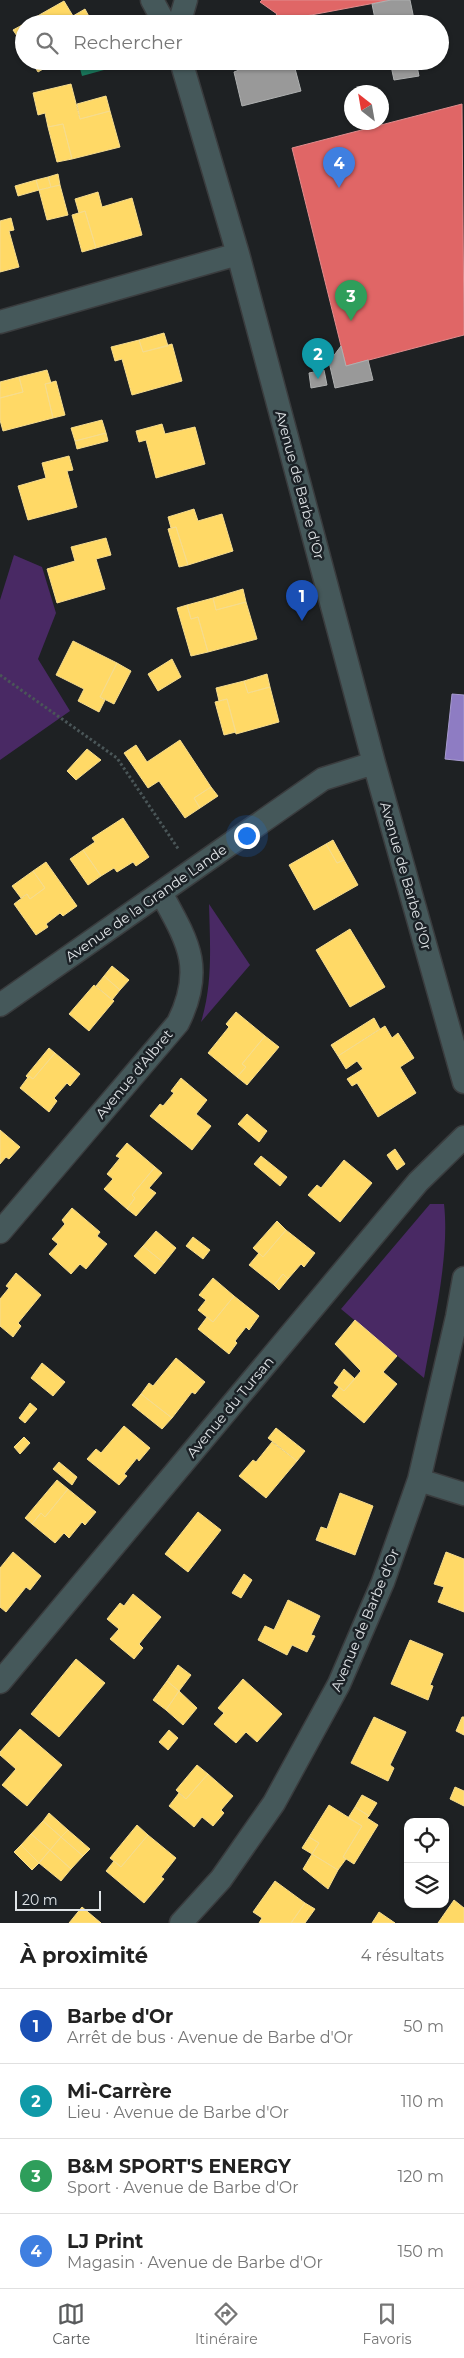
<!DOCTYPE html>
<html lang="fr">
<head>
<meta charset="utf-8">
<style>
	body { margin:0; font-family:Montserrat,sans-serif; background:#f6f6f6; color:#222 }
	.controls { position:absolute; right:15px; bottom:15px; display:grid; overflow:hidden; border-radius:10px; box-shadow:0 1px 4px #0004 }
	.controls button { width:45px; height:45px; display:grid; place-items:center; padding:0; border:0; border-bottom:1px solid #e0e0e0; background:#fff; color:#222; font:25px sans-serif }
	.compass { position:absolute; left:344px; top:85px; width:45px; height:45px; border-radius:50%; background:#fff; box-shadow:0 1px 4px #0004; rotate:329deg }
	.scale { position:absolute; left:15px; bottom:12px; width:86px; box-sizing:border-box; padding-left:5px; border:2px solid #e0e4e7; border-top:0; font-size:14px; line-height:18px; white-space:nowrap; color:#e0e4e7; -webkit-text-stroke:4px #1b2126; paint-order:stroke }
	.you { position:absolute; left:246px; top:835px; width:18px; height:18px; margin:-12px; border:4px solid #fff; border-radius:50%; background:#1a73e8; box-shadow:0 0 0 8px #1a73e833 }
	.badge { display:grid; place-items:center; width:32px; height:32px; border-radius:50%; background:#595b5c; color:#fff; font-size:16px; font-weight:700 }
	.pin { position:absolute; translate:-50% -41px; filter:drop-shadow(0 1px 2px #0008) }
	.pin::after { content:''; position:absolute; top:26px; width:18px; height:15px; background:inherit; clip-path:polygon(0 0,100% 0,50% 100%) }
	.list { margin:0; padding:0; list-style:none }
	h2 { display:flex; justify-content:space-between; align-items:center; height:65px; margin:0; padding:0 20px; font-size:21px }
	h2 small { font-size:16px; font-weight:400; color:#767676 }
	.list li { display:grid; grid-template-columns:32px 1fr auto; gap:15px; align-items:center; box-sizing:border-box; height:75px; padding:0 20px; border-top:1px solid #e0e0e0 }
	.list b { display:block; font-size:19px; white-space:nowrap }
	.list p { margin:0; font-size:16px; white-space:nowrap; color:#767676 }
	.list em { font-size:16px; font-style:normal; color:#767676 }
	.icon { flex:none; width:28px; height:28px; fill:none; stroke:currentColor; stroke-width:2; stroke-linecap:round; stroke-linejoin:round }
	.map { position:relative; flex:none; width:464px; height:1923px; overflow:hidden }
	.search { position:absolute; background:#fff; box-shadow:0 1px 4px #0004; left:15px; right:15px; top:15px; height:55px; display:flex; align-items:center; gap:12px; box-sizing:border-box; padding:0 18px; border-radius:28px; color:#767676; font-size:19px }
	.sheet { height:365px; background:#fff }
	nav { display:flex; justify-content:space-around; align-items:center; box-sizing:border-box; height:70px; border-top:1px solid #e0e0e0; background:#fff; font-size:14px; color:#767676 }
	nav a { display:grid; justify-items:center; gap:2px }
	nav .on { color:#595b5c }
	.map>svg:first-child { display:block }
	.green { fill:#492964 }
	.water { fill:#19765b }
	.homes { fill:#ffd966; stroke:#f6dc8d }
	.shops { fill:#e06666; stroke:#e08c8d }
	.offices { fill:#8e7cc3; stroke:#a79bce }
	.industry { fill:#999; stroke:#aeb0b0 }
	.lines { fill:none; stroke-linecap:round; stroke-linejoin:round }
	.minor-casing { stroke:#3a3c3e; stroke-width:25 }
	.path { stroke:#4a5658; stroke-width:3; stroke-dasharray:2.5 2.5; stroke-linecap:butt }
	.minor { stroke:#45585a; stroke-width:22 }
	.labels { text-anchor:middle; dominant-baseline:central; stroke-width:5; stroke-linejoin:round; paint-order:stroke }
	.street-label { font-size:14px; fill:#e0e4e7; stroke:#1b2126 }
</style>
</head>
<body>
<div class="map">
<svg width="464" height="1923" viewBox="0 0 464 1923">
	<rect width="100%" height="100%" fill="#1e2123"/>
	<path class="green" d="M14,555L42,567L56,613L38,659L70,711L0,760V600Z
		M209,904L250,965L201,1022C213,984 210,944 209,904Z
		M430,1204H444C450,1255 433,1327 424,1378L341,1309Z"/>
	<path class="water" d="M78,61H114L115,67L82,76Z"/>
	<path class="homes" d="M64,1L73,16L85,9L93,24H46L41,14Z
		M41,14L46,24H24Z
		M24,24V36L19,39L13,30Z
		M31,61H57L38,72Z
		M71,84L80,119L110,111L120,147L72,159L63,124L48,127L45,113L38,115L33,93Z
		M106,96L110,111L80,119L77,104Z
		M63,124L72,159L57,162L48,127Z
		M58,174L60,185L51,187L48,177Z
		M48,177L51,187L39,190L36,180Z
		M36,180L39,190L18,196L15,186Z
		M60,185L68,215L47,220L39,190Z
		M98,192L102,207L132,198L142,235L96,248L85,211L79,213L75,199Z
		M85,211L96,248L82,252L72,215Z
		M11,218L14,230L9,231L19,267L0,272V221Z
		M164,333L168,346L143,352L139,340Z
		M139,340L143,352L172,344L182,381L132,395L122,359L115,361L111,347Z
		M47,370L51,383L45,384L53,418L3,431L0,420V398L23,392L19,377Z
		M19,377L23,392L0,398V382Z
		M56,381L65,415L53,418L45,384Z
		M102,420L106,433L75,441L71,428Z
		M162,424L165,434L195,427L205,464L156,478L146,440L139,442L136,431Z
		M106,433L108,441L77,449L75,441Z
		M69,456L73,470L67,471L77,507L28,520L18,486L46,478L42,463Z
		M194,509L198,521L222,514L233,551L188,565L176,527L171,528L168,517Z
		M176,527L188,565L179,567L168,529Z
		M106,538L111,555L96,559L105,589L57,603L47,569L75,561L71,547Z
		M243,589L246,602L216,610L213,598Z
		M213,598L216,610L246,602L257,639L208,652L198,617L191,619L187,605Z
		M187,605L191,619L198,617L208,652L191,656L177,608Z
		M73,641L117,663L100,697L105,700L99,712L78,701L84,689L56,675Z
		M172,659L181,677L158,691L148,674Z
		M117,663L131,671L114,704L100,697Z
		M267,674L270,687L248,693L244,681Z
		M244,681L248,693L270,687L279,722L236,734L227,699L219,701L216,688Z
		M227,699L236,732L224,735L215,702Z
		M180,740L211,787L194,798L200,808L185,818L159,781L148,788L124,753L136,745L147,762Z
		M87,749L101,760L76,780L67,771Z
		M211,787L218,796L200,808L194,798Z
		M123,818L149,857L136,866L133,862L117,872L114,868L101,876L83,850L95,842L92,838Z
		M333,840L344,860L337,863L326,844Z
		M326,844L337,863L344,860L358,885L314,910L289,865Z
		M83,850L101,876L88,885L70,859Z
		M46,862L77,906L63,916L60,913L46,924L48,927L36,935L14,904L27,894L30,899L45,888L33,871Z
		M33,871L45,888L30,899L27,894L21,898L12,886Z
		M350,929L385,987L350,1007L316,950Z
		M112,966L129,980L120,990L104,976Z
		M104,976L120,990L112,1000L96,986Z
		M94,985L114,1001L89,1031L69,1014Z
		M236,1012L265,1036L242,1064L246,1067L237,1077L208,1053L229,1027L226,1024Z
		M374,1018L380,1029L338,1056L331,1045Z
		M385,1026L392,1038L398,1033L414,1058L400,1067L416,1093L378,1117L357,1083L352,1086L347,1079L363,1069L357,1061L346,1069L338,1056Z
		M265,1036L279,1047L247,1085L237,1077L246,1067L242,1064Z
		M49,1048L55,1053L33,1079L29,1076L28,1078L26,1076Z
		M55,1053L80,1074L70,1086L67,1083L54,1098L57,1101L49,1112L20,1088L29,1076L33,1079Z
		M181,1078L207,1100L196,1114L211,1126L192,1150L150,1116L160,1104L163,1106L174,1093L171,1091Z
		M247,1114L267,1131L259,1142L238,1124Z
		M0,1130L20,1147L9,1159L6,1157L0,1164Z
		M127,1143L155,1167L132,1195L135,1198L127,1209L104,1189L113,1179L107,1174L120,1158L116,1156Z
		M395,1149L405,1164L397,1170L387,1155Z
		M261,1156L287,1177L280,1186L254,1164Z
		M344,1160L372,1183L340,1222L308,1195L317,1185L321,1188Z
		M155,1167L162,1173L149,1188L156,1193L136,1216L127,1209L135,1198L132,1195Z
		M72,1208L100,1232L97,1236L107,1244L86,1269L80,1264L71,1274L49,1254L58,1244L52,1239L65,1224L62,1220Z
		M277,1221L286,1230L263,1257L253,1248Z
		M286,1230L315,1253L304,1267L301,1264L288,1279L283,1274L274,1285L249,1265L259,1253L263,1257Z
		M156,1231L176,1248L164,1263L143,1246Z
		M193,1237L210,1250L203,1259L186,1246Z
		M143,1246L164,1263L155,1274L134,1256Z
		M16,1273L41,1295L18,1323L21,1326L13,1337L0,1326V1299L9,1288L6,1286Z
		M283,1274L288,1279L279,1290L274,1285Z
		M213,1278L234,1296L213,1322L198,1310L206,1300L199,1295Z
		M234,1296L259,1316L249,1330L246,1327L235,1341L237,1343L229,1354L198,1329L207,1317L213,1322Z
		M355,1320L397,1356L383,1372L397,1384L364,1423L332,1396L339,1387L344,1391L361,1371L335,1344Z
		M176,1358L205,1382L195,1394L192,1392L172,1418L141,1394L149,1383L153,1386Z
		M42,1363L65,1382L53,1396L31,1378Z
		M344,1369L355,1379L344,1391L334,1383Z
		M141,1394L172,1418L162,1429L132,1405Z
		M30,1403L37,1409L25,1423L19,1418Z
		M124,1426L150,1448L139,1461L137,1458L124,1474L127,1476L119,1485L87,1459L96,1449L101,1453Z
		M276,1428L305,1451L297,1461L268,1438Z
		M24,1437L30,1443L20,1454L14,1447Z
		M272,1442L297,1461L266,1498L239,1476L253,1460L256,1462Z
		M59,1462L77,1477L72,1485L53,1469Z
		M57,1480L68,1489L45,1517L41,1513L32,1524L25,1518Z
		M68,1489L96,1512L85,1525L82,1522L69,1538L64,1533L55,1543L32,1524L41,1513L45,1517Z
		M340,1493L373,1506L355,1555L316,1540L321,1527L327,1529Z
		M198,1512L221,1530L188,1572L165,1554Z
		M13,1552L41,1576L30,1590L26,1587L6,1612L0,1607V1568Z
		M446,1552L464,1559V1612L438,1602L444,1587L434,1584Z
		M244,1574L252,1580L241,1598L232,1593Z
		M133,1594L161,1617L139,1644L143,1648L134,1659L110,1639L119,1629L107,1619L120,1603L124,1606Z
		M288,1600L320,1616L311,1635L315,1636L307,1652L292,1645L287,1655L258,1640L265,1626L274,1630Z
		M410,1640L443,1654L430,1685L433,1686L428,1700L391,1684Z
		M76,1659L105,1683L59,1737L31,1714Z
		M178,1665L191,1675L179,1691L167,1681Z
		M243,1679L282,1714L257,1742L246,1732L236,1743L214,1724L224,1713L218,1708Z
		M167,1681L179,1691L166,1710L153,1700Z
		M179,1691L197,1708L183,1725L166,1710Z
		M374,1717L406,1732L390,1765L394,1768L388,1781L351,1763Z
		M462,1717H464V1735L456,1731Z
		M20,1729L62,1765L27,1806L2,1785L16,1769L0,1755V1752Z
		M169,1730L178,1738L168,1750L159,1742Z
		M197,1765L208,1774L186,1799L176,1790Z
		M208,1774L233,1796L221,1810L224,1813L213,1826L202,1817L194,1827L169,1806L179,1793L186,1799Z
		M455,1787L464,1791V1806L450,1799Z
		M362,1795L377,1803L369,1816L355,1807Z
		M329,1805L362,1826L343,1857L346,1859L338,1870L312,1854L319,1843L309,1837Z
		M355,1807L369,1816L367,1818L378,1825L354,1864L343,1857L362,1826L348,1818Z
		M49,1813L68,1830L61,1837L43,1821Z
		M43,1821L61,1837L50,1850L31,1834Z
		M137,1825L148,1835L121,1867L110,1858Z
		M68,1830L90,1849L83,1856L61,1837Z
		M31,1834L50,1850L39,1863L21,1845Z
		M148,1835L176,1858L161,1877L164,1879L144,1903L106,1871L114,1861L121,1867Z
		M61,1837L83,1856L71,1869L50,1850Z
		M309,1837L319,1843L312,1854L302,1848Z
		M21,1845L39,1863L32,1870L14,1852Z
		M50,1850L71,1869L61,1881L39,1863Z
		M312,1854L338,1870L328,1889L303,1869Z
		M275,1881L305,1903L291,1923H259L262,1918L253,1912Z
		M454,1900L464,1908V1923H438Z
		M305,1903L315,1909L305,1923H291Z
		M82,1907L101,1923H69Z
		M379,1912L395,1923H372Z"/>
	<path class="shops" d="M262,0H391L279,21L274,17L277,14L260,2Z
		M462,104L464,335L346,366L292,148Z"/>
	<path class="offices" d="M452,694L464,695V761L445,759Z"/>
	<path class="industry" d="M391,0H410L415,24H376L372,4Z
		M237,61H293L301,91L242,106L234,72L239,70Z
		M390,61H416L419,76L394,80Z
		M341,346L346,366L368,360L373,380L335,388L329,362Z
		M324,370L327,385L311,388L309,373Z"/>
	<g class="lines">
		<g class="minor-casing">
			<path id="minor" d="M152,0L165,24
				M179,24L186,0
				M181,61L238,254L374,763L464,1082
				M0,322L238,254
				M0,1005L323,779L374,763
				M0,1232L178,1023C205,968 188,942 161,893
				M419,1480L464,1494
				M0,1682L418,1182L464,1137
				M181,1923L221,1879L274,1803L339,1684L383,1582L419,1480L457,1317L464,1278"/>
		</g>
		<path class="path" d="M0,675L117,758L179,850"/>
		<use href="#minor" class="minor"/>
	</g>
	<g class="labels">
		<g class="street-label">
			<text transform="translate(300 485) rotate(75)">Avenue de Barbe d'Or</text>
			<text transform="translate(406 876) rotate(74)">Avenue de Barbe d'Or</text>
			<text transform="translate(146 903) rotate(-35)">Avenue de la Grande Lande</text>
			<text transform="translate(134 1074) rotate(-50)">Avenue d'Albret</text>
			<text transform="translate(230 1407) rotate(-50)">Avenue du Tursan</text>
			<text transform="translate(365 1620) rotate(-67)">Avenue de Barbe d'Or</text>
		</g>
	</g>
</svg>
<div class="controls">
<button><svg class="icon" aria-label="locate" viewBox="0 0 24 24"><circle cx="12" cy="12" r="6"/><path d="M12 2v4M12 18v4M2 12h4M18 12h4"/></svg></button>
<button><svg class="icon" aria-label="layers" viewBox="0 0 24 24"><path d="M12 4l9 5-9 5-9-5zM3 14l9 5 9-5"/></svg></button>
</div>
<svg class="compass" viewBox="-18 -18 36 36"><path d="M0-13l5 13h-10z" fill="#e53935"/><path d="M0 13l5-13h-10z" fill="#767676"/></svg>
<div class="scale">20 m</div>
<div class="you"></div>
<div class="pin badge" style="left:302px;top:621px;background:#1a4fb4">1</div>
<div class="pin badge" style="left:318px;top:379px;background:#0f9aa8">2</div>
<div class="pin badge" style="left:351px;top:321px;background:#2e9e5b">3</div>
<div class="pin badge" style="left:339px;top:188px;background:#3f7fe0">4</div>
<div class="search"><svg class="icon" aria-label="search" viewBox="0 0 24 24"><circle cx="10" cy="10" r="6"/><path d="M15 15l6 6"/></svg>Rechercher</div>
</div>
<section class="sheet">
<h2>À proximité<small>4 résultats</small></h2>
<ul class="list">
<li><span class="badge" style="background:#1a4fb4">1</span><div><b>Barbe d'Or</b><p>Arrêt de bus · Avenue de Barbe d'Or</p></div><em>50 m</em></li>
<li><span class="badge" style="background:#0f9aa8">2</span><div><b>Mi-Carrère</b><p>Lieu · Avenue de Barbe d'Or</p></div><em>110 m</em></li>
<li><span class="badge" style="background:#2e9e5b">3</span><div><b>B&amp;M SPORT'S ENERGY</b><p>Sport · Avenue de Barbe d'Or</p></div><em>120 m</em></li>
<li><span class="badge" style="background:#3f7fe0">4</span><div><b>LJ Print</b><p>Magasin · Avenue de Barbe d'Or</p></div><em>150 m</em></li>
</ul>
</section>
<nav>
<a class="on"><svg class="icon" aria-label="map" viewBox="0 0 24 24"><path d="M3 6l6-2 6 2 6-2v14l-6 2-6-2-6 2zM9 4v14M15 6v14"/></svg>Carte</a>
<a><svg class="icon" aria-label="directions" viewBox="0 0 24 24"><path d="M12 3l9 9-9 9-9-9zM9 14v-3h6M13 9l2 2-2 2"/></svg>Itinéraire</a>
<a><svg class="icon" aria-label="saved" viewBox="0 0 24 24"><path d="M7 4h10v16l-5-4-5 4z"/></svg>Favoris</a>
</nav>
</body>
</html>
